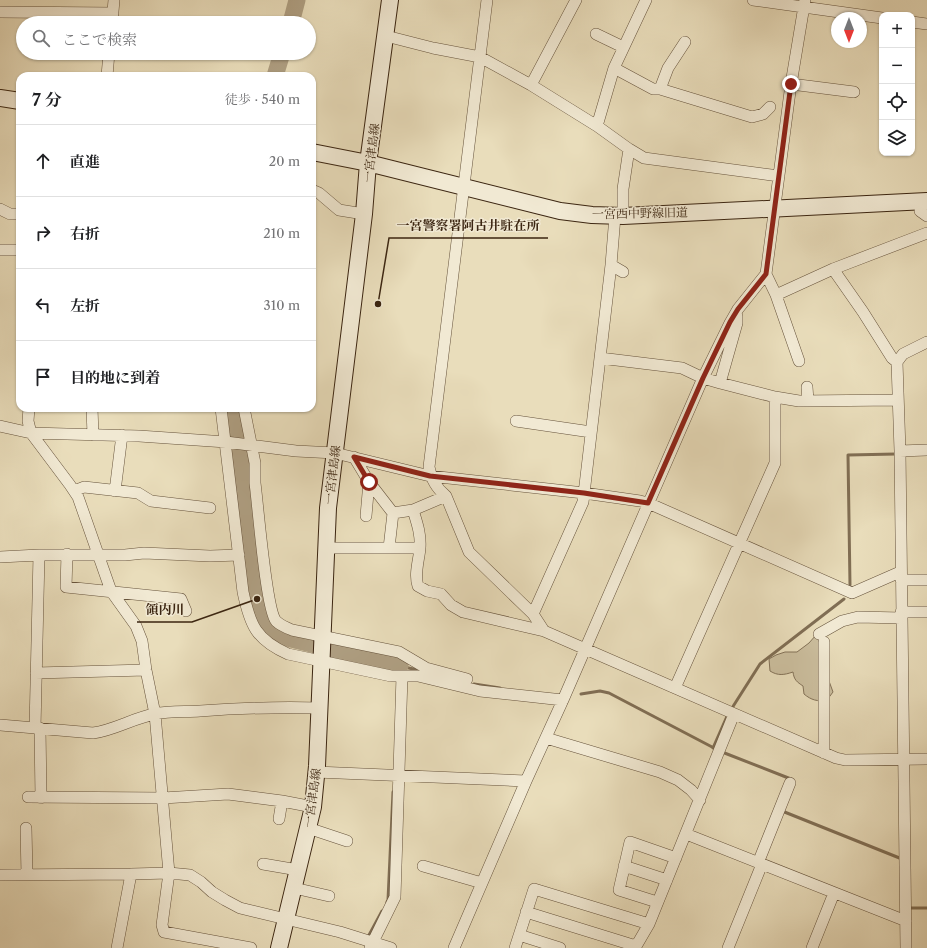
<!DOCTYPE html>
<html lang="ja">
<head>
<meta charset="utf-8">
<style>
	body { margin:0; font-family:"Libre Caslon Text","Noto Serif JP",serif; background:#f6f6f6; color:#202124 }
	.controls { position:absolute; right:12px; top:12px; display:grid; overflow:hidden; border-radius:8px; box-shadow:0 1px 3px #0004 }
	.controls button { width:36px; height:36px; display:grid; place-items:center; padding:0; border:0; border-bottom:1px solid #e0e0e0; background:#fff; color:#202124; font:20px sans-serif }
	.compass { position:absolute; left:831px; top:12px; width:36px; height:36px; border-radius:50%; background:#fff; box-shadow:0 1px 3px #0004; rotate:180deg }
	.stop { position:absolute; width:12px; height:12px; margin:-9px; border:3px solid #8f2418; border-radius:50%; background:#fff }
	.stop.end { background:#8f2418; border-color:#fff; box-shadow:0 1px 4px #0008 }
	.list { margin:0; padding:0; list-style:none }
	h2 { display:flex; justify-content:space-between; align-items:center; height:52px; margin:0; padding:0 16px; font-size:17px }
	h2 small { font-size:13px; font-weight:400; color:#757577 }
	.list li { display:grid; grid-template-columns:26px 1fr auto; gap:12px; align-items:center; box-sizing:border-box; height:72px; padding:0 16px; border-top:1px solid #e0e0e0 }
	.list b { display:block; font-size:15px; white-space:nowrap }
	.list em { font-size:13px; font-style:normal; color:#757577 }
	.icon { flex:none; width:22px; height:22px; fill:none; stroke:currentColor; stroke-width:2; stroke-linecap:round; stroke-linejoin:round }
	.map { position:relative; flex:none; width:927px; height:948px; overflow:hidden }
	.search { position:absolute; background:#fff; box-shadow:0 1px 3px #0004; left:16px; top:16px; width:300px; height:44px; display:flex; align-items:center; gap:10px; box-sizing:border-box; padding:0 14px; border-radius:22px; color:#757577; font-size:15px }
	.panel { position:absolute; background:#fff; box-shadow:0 1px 3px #0004; left:16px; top:72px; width:300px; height:340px; border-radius:12px }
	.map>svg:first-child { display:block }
	.green { fill:#cbbe9e; stroke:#837258 }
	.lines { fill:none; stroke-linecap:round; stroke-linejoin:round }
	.stream { stroke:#806e54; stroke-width:3 }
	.river { stroke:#ae9e81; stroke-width:17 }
	.street-casing { stroke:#66533c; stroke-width:12 }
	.secondary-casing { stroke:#3b2511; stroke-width:18 }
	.street { stroke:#f1e9d3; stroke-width:11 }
	.secondary { stroke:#f1e9d3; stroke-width:16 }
	.route { stroke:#8f2418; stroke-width:5 }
	.labels { text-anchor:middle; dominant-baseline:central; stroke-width:3; stroke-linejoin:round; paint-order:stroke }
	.street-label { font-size:12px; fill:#3b2511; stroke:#f1e9d3 }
	.leader { fill:none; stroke:#3b2511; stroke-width:1.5 }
	.callout-dot { fill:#3b2511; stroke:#f1e9d3; stroke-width:1.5 }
	.callout-label { font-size:13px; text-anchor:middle; font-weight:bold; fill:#3b2511; stroke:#f1e9d3; stroke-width:3; stroke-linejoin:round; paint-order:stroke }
</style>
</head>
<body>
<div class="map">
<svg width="927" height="948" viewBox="0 0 927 948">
	<rect width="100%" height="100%" fill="#e9ddbb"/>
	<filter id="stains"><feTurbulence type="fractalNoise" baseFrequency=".005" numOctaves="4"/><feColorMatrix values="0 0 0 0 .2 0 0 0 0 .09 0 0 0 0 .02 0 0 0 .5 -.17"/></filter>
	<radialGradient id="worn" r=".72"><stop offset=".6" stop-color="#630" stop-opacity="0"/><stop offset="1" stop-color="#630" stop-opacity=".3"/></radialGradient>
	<path class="green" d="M816,635L826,637L829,681L833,692L827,700C818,702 811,700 804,694L803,686C797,682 794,680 793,672C784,675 778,676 770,671L769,659L776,655L785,652H797L809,643Z"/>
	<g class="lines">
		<path class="stream" d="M850,585L848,455L896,454
			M399,674L400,666L422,671
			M474,684L500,688
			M581,694L600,691L609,693L714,748
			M732,708L760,664L844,599
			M713,748L728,714
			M722,752L791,779
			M783,810L782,811L902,859
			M387,902L388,900L393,792
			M910,908H927
			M368,937L382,911"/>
		<path class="river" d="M291,23L297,0
			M275,76L282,53
			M235,408L257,599C262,619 266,625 283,637L400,666"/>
		<g class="street-casing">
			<path id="street" d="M487,0L429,467C431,479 436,488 446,496L469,552L533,614
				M753,0L882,18
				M0,12L113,13
				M912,22L927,24
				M112,23L114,0
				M596,34L623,47
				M386,36L433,48L480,57L531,85L597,126L629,149L644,158L779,176
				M614,68L653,89H660L668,68L685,42
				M107,76L109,53
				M791,84L854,92
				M531,85L576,0
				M660,89L752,117L763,114L770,107
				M597,126L614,68L646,0
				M312,190L319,193L339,210L364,214
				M0,209L10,214H20
				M920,211L927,216
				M615,216L611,265L583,502L533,614L544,631L836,758L845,760L927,759
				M623,216V189L629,149
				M0,250H20
				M611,265L623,272
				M833,269L863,312L892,358L897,362
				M766,274L776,295L799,361
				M776,295L833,269L927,233
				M600,358L682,368L703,378L720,383L775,397L799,401L898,400
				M720,383L737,323V316
				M807,387L808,401
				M29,408L28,421L31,433L70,485L78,497L111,591L136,626L142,641L146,670L155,714L169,873L162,925L164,932L251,948
				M92,408L93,435
				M221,408L243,592C250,625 256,640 288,654L391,676H418L480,691L563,700
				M244,408L255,463V483C258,505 266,609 276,621C280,625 287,628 292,630L399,652L426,668L467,679
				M516,421L591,432
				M0,426L31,433L139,436L226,442L296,451L335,453L430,476L584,493L640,501L648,503L852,593L900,572
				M900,451L927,450
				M354,457L369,482L393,513L389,548
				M74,491L84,487L138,493L151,501L210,508
				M115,491L122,435
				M413,510C417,523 421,534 420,548C419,560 414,574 418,586L427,591L441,594L451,605L463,612L544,631
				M393,513L413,510L446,496
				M366,516L369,482
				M326,548H420
				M67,554L66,587L181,599L186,611
				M0,557L39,555H125L144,553L210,556L239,555
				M901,580H927
				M901,612H927
				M819,634L842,621L858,617L901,618
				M36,673L146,670
				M675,688L775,463V397
				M0,725L93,733C115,730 133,718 155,714C169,711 185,712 200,711C240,708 280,707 320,708
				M35,728L39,555
				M40,728L41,798
				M546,738L660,772L678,780L691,790L700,800
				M824,753V642
				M316,772L526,781
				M28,797L163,798L228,794L282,801L313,807
				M279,819L282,801
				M26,828L27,875
				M308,828L347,841
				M686,834L906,921
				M758,863L790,783
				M263,864L298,870
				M423,866L482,883
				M624,866L667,880
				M0,875L131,874L169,873L190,875L201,882L212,892L225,900L240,908L340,932L391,948
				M294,888L329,896
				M657,902L619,890L630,842L676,858
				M526,912L636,946
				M519,935L560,948
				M117,948L131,874
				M370,948L395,897L402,676
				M454,948L526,781L563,700L703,378L730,323L738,309L766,274L791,84L805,0
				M515,948L534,889L649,924
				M635,948L649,924L734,714
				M728,948L762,864
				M812,948L834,893
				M906,948L900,451L897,362L903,354L927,342"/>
		</g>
		<g class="secondary-casing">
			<path id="secondary" d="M0,98L20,101
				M312,152L368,163L560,211L592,215L623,216L927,201
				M279,948L313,807L317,766L328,508L364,214L368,163L390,0"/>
		</g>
		<use href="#street" class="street"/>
		<use href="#secondary" class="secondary"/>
	</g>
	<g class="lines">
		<path class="route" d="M369,482L354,457L430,476L584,493L648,503L703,378L730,322L738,309L766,274L791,84"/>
	</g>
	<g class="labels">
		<g class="street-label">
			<text transform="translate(371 153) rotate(-83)">一宮津島線</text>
			<text transform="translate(640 213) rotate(-1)">一宮西中野線旧道</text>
			<text transform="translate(332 475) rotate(-83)">一宮津島線</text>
			<text transform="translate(312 798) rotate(-82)">一宮津島線</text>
		</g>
	</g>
	<path class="leader" d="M378 304L389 238H548M257 599L192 622H137"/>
	<g class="callout-dot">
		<circle cx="378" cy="304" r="4"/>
		<circle cx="257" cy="599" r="4"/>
	</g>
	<g class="callout-label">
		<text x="468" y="230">一宮警察署阿古井駐在所</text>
		<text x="165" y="614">領内川</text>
	</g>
	<rect width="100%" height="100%" filter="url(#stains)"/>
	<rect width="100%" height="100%" fill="url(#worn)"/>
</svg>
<div class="controls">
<button>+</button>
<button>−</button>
<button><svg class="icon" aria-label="locate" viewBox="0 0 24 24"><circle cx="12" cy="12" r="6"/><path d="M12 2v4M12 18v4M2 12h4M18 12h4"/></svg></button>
<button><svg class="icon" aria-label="layers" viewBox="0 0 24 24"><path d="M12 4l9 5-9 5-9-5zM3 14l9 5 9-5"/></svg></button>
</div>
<svg class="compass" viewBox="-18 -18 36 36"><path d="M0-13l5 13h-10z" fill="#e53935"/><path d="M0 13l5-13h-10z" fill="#757577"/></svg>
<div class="stop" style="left:369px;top:482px"></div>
<div class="stop end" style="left:791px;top:84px"></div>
<div class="search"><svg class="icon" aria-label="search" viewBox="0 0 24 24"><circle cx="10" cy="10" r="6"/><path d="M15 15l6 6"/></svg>ここで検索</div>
<section class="panel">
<h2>7 分<small>徒歩 · 540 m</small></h2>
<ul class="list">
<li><svg class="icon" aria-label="ahead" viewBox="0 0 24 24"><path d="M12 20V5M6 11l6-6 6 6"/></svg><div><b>直進</b></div><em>20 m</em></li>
<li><svg class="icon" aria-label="right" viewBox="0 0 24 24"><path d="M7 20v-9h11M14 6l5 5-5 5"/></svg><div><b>右折</b></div><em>210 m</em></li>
<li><svg class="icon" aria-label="left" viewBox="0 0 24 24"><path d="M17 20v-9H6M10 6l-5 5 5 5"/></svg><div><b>左折</b></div><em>310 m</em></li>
<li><svg class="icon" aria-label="arrive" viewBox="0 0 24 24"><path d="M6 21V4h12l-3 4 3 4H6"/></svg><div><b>目的地に到着</b></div></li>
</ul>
</section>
</div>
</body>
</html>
